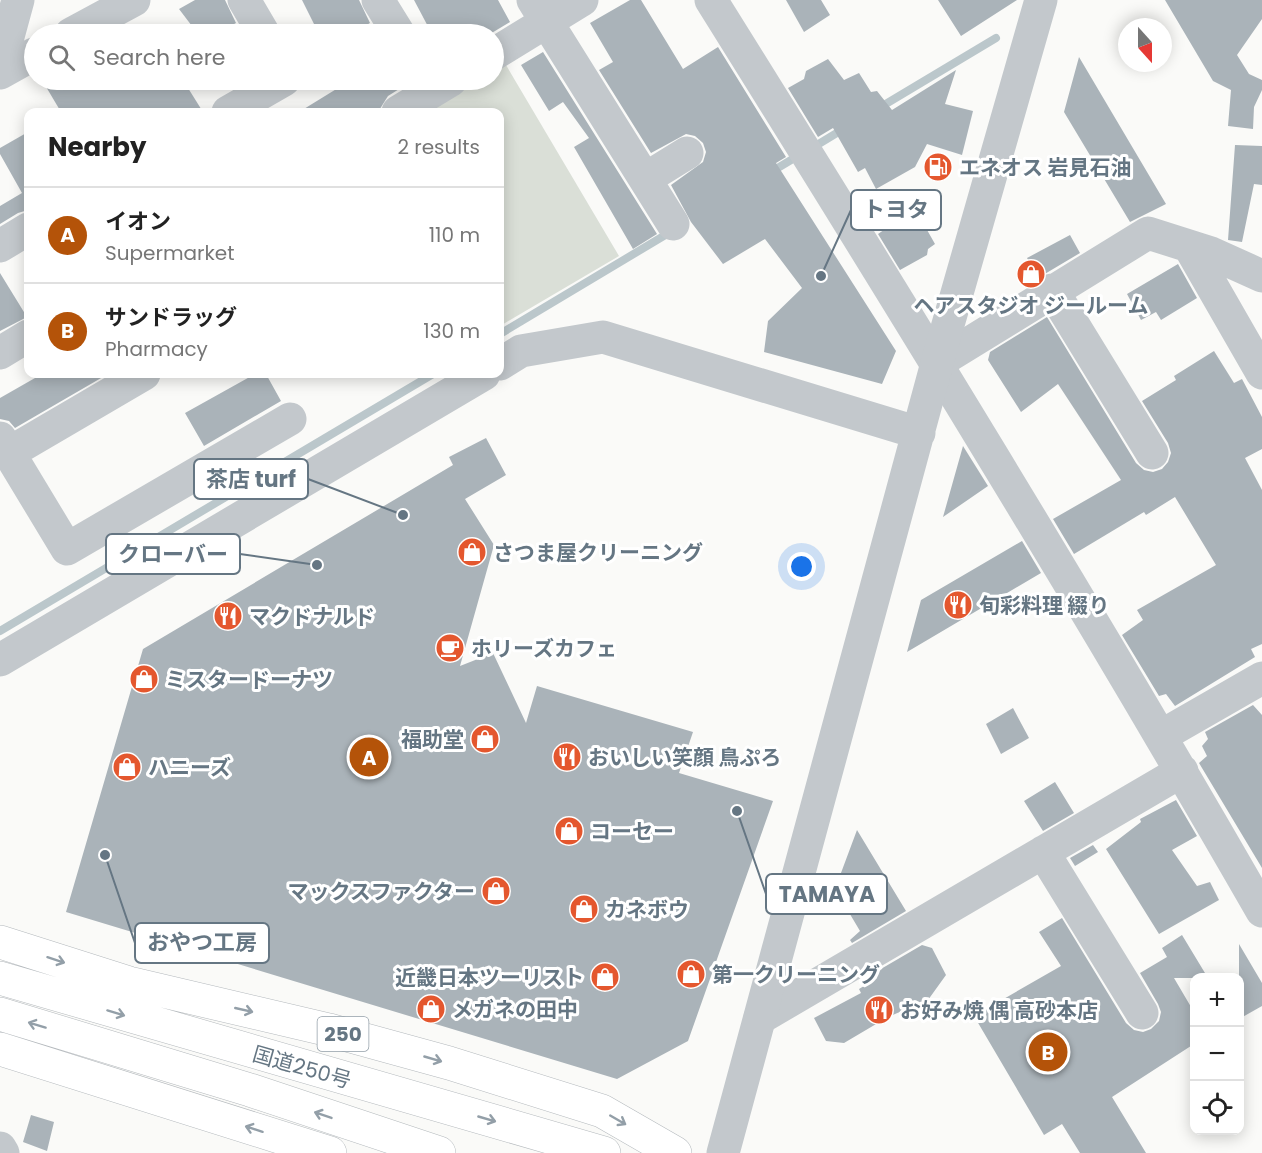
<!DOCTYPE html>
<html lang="en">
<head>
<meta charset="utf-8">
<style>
	body { margin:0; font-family:Poppins,"Noto Sans JP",sans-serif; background:#f6f6f6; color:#222 }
	.controls { position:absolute; right:18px; bottom:18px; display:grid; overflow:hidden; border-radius:12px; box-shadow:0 3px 15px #0003 }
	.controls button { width:54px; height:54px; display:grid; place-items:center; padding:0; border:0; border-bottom:2px solid #e0e0e0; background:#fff; color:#222; font:30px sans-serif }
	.compass { position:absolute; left:1118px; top:18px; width:54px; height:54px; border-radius:50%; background:#fff; box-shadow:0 3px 15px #0003; rotate:159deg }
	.you { position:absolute; left:802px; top:567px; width:21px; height:21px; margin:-15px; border:4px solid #fff; border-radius:50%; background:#1a73e8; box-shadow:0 0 0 9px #1a73e833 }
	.badge { display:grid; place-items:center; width:39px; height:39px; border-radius:50%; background:#b45309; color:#fff; font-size:20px; font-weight:700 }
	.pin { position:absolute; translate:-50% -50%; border:3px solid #fff; box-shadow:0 2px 6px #0006 }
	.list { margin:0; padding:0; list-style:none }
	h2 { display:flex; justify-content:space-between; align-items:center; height:78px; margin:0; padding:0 24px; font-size:26px }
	h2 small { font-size:20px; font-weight:400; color:#767676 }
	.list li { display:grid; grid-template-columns:39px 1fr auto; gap:18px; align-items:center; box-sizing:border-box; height:96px; padding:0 24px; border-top:2px solid #e0e0e0 }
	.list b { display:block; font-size:22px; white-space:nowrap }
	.list p { margin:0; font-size:20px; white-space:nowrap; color:#767676 }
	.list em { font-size:20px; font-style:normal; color:#767676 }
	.icon { flex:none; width:33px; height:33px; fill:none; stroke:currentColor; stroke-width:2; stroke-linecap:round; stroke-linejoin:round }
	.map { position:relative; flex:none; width:1262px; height:1153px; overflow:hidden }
	.search { position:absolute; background:#fff; box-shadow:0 3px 15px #0003; left:24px; top:24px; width:480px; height:66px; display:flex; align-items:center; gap:15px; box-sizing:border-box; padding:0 21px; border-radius:33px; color:#767676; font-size:22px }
	.panel { position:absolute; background:#fff; box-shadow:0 3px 15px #0003; left:24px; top:108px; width:480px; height:270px; border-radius:12px }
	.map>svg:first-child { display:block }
	.green { fill:#dadfd7 }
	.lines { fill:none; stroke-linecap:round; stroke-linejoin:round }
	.stream { stroke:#bbc7cb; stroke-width:8 }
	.building { fill:#aab3b9 }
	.trunk-casing { stroke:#b4b9bd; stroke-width:34 }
	.minor { stroke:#c3c8cc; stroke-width:33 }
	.tertiary { stroke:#c3c8cc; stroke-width:33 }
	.trunk { stroke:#fff; stroke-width:33 }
	.oneway { stroke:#939fa8 }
	.labels { text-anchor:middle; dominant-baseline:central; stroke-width:6; stroke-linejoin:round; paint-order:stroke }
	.shield { fill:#fff; stroke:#939fa8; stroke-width:1.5 }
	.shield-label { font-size:20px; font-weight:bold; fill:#657683 }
	.poi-label { font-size:21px; font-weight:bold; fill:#657683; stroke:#fff; text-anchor:start }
	.street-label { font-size:21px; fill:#657683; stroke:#fff }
	.leader { fill:none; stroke:#657683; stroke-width:2 }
	.callout-dot { fill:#657683; stroke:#fff; stroke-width:2 }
	.callout { fill:#fff; stroke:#657683; stroke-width:2 }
	.callout-label { font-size:22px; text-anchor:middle; font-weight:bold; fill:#657683 }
</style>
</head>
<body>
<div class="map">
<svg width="1262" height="1153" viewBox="0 0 1262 1153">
	<rect width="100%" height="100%" fill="#fafaf8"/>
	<path class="green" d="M503,60L619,256L500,326V112H413L469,80H494V65Z"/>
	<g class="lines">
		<path class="stream" d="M879,108L996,38
			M812,148L845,128
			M771,172L801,154
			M500,334L672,231
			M0,631L433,374"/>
	</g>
	<path class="building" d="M195,0H225L236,23L216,34H198L179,9Z
		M302,0H359L370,23L351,34H315L314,24Z
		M414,0H498L510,22L490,34H432Z
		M630,0H641L683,69L718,47L786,157L776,163L896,351L882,384L764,352L768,321L802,288L765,239L723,264L691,222L671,185L703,162L706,152L703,143L695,136L686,134L651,153L599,70L613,62L590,23Z
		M786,0H821L830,15L804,32Z
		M938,0H1017L961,36Z
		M1165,0H1262V19L1237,55L1249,74L1262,80V90L1254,107L1253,129L1228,126L1231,90L1213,81Z
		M543,52L657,234L633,249L574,147L589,138L563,102L549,111L521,65Z
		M1079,57L1166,204L1130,222L1064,112Z
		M828,59L844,80L859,73L871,92L877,91L892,110L956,70L945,104L973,111L962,155L927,144L915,167L876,189L865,168L858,172L833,128L818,137L788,88L804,79L806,71Z
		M42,80H183L203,112H61Z
		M351,80H400L404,86L388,96L378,112H299Z
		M28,132V210L18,213L0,224V206L22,193L0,154V148Z
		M1235,145L1262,146V185L1254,184L1242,242L1228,240Z
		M918,214L935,244L928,249L927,255L900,270L878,234L894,223L890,215Z
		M1070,235L1080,253L1038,278L1027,258Z
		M1178,264L1197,298L1161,320L1156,312L1141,320L1127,294Z
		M0,273L27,317L0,331Z
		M1047,317L1136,463L1144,470L1153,472L1162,469L1168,462L1171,453L1168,443L1142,401L1176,380L1174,376L1214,351L1234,383L1242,379L1262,417V449L1245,458L1262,490V644L1251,649L1255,657L1175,706L1166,694L1159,696L1122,635L1143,620L1137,610L1216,565L1175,497L1146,515L1144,512L1074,554L1053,519L1121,480L1058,384L1021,412L988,360L990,352Z
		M42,374H108L15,428L9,421L0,419V398Z
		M255,374H266L281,401L204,446L185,413Z
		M486,438L506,475L465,499L494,545L460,666L493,653L526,723L537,686L693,732L679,773L773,801L688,1041L617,1079L66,912L143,649L453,465L449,457Z
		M963,446L988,486L943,517Z
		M1022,541L1041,573L907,652L921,600Z
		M1253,705L1262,715V868L1199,763L1207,756L1202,746L1208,739L1205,732Z
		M1013,708L1029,738L1001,754L986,724Z
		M1055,782L1074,813L1043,831L1024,801Z
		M1176,800L1197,836L1172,850L1197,886L1210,882L1219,900L1159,934L1106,849L1141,822L1140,819Z
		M857,830L906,911L852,943L850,940L860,931L835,889Z
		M1093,845L1098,852L1075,866L1070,858Z
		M1062,918L1126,1023L1134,1030L1143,1032L1151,1029L1159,1021L1161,1012L1158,1004L1140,973L1167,957L1162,948L1182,935L1208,978H1174L1194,1012V1044L1112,1097L1146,1153H1080L1062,1124L1044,1135L974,1016L1061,966L1039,932Z
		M1239,944L1262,983V1006L1239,1019Z
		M922,945L932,948L946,975L928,1000L888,1017L844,1043L826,1041L814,1018L861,993L859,989L877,978L874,973Z
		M31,1115L54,1122L47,1151L23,1142Z"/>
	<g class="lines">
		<g class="trunk-casing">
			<path id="trunk" d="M0,942L129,983L329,1030L449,1063L602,1111L675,1153
				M0,978L604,1153
				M0,1014L250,1090L439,1153
				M0,1049L330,1153"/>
		</g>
		<path class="minor" d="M244,0L264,34
			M378,0L399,34
			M533,0L673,224
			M711,0C899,301 1085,603 1262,911
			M71,34L134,0
			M494,54L582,0
			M0,66L18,0
			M0,73L34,54
			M228,112L284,80
			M398,112L451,80
			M645,179L687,153
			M0,246L28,229
			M1189,246L1262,373
			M1052,290L1152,453
			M0,353L28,336
			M937,363L1148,233L1211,253L1262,276
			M0,438L67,549L290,419
			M9,453L144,374
			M1161,736L1262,678
			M1043,852L1142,1013
			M760,1018L1182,771
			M0,1148L3,1153"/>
		<path class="tertiary" d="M500,364L521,351L603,337L919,433
			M0,660L484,374
			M723,1153L937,363L1041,0"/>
		<use href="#trunk" class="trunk"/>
	</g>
	<defs><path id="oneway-shaft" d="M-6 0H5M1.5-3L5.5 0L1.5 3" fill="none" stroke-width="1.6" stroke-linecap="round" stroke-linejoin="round" transform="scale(1.5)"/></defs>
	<g class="oneway">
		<use href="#oneway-shaft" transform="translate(56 960) rotate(18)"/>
		<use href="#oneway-shaft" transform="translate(244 1010) rotate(13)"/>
		<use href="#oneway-shaft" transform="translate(116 1013) rotate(17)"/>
		<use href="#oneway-shaft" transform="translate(37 1025) rotate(-163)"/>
		<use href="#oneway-shaft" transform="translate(433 1059) rotate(16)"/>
		<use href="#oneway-shaft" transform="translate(323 1115) rotate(-161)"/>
		<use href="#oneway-shaft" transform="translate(487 1119) rotate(16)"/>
		<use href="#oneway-shaft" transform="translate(618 1120) rotate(30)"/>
		<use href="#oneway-shaft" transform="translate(254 1129) rotate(-162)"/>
	</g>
	<defs>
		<g id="fuel-disc" transform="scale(1.5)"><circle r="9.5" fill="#e4572e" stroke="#fff"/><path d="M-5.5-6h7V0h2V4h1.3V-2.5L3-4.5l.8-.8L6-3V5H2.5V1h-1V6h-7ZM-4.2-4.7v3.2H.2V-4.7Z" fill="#fff"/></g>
		<g id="shop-disc" transform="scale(1.5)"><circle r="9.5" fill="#e4572e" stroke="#fff"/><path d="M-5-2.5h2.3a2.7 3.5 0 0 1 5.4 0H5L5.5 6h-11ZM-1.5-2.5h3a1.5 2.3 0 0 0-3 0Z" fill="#fff"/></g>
		<g id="restaurant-disc" transform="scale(1.5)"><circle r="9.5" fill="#e4572e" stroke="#fff"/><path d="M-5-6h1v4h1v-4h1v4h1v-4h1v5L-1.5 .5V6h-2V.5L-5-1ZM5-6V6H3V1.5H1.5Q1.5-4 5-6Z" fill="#fff"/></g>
		<g id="cafe-disc" transform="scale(1.5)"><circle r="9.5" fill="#e4572e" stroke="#fff"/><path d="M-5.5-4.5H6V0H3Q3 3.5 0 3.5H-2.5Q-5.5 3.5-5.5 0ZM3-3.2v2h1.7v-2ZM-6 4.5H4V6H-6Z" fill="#fff"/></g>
	</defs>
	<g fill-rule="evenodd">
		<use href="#fuel-disc" x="938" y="167"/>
		<use href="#shop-disc" x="1031" y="274"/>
		<use href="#shop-disc" x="472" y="552"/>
		<use href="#restaurant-disc" x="958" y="605"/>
		<use href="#restaurant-disc" x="228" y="616"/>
		<use href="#cafe-disc" x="450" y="648"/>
		<use href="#shop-disc" x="144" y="679"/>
		<use href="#shop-disc" x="485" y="739"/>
		<use href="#restaurant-disc" x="567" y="757"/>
		<use href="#shop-disc" x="127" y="767"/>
		<use href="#shop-disc" x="569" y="831"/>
		<use href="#shop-disc" x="496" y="891"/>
		<use href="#shop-disc" x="584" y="909"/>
		<use href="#shop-disc" x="691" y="974"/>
		<use href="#shop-disc" x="605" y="977"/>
		<use href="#shop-disc" x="431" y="1009"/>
		<use href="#restaurant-disc" x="879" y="1010"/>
	</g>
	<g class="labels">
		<rect class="shield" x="317.5" y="1017" width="51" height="34" rx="4.5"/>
		<g class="shield-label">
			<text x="343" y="1034">250</text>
		</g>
		<g class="poi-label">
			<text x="959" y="167">エネオス 岩見石油</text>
			<text x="1031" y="305" text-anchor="middle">ヘアスタジオ ジールーム</text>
			<text x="493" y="552">さつま屋クリーニング</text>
			<text x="979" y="605">旬彩料理 綴り</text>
			<text x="249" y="616">マクドナルド</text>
			<text x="471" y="648">ホリーズカフェ</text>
			<text x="165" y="679">ミスタードーナツ</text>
			<text x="464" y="739" text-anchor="end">福助堂</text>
			<text x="588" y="757">おいしい笑顔 鳥ぷろ</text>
			<text x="148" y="767">ハニーズ</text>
			<text x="590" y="831">コーセー</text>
			<text x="475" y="891" text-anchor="end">マックスファクター</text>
			<text x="605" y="909">カネボウ</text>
			<text x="712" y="974">第一クリーニング</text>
			<text x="584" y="977" text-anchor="end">近畿日本ツーリスト</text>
			<text x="452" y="1009">メガネの田中</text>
			<text x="900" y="1010">お好み焼 偶 高砂本店</text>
		</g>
		<g class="street-label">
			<text transform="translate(302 1067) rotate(16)">国道250号</text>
		</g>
	</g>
	<path class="leader" d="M821 276L851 210M403 515L308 479M317 565L240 554M737 811L766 894M105 855L135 943"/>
	<g class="callout-dot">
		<circle cx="821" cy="276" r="6"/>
		<circle cx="403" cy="515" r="6"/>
		<circle cx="317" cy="565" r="6"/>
		<circle cx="737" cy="811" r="6"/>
		<circle cx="105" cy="855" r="6"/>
	</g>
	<g class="callout">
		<rect x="851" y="190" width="90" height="40" rx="6"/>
		<rect x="194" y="459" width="114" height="40" rx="6"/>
		<rect x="106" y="534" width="134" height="40" rx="6"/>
		<rect x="766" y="874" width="121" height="40" rx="6"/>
		<rect x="135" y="923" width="134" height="40" rx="6"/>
	</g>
	<g class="callout-label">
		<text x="896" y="217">トヨタ</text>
		<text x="251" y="487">茶店 turf</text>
		<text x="173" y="562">クローバー</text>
		<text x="827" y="902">TAMAYA</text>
		<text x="202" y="950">おやつ工房</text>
	</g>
</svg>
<div class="controls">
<button>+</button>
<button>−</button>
<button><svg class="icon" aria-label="locate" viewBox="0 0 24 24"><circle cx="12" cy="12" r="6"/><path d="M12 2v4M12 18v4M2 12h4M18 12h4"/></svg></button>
</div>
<svg class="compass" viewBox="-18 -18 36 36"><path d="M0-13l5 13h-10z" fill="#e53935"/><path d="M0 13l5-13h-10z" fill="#767676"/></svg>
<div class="you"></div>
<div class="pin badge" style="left:369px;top:757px">A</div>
<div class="pin badge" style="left:1048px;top:1052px">B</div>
<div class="search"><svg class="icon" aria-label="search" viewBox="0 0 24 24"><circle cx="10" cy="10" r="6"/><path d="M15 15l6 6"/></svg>Search here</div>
<section class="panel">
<h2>Nearby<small>2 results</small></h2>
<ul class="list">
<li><span class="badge">A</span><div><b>イオン</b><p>Supermarket</p></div><em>110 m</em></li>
<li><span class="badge">B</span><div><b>サンドラッグ</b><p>Pharmacy</p></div><em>130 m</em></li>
</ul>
</section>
</div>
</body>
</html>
